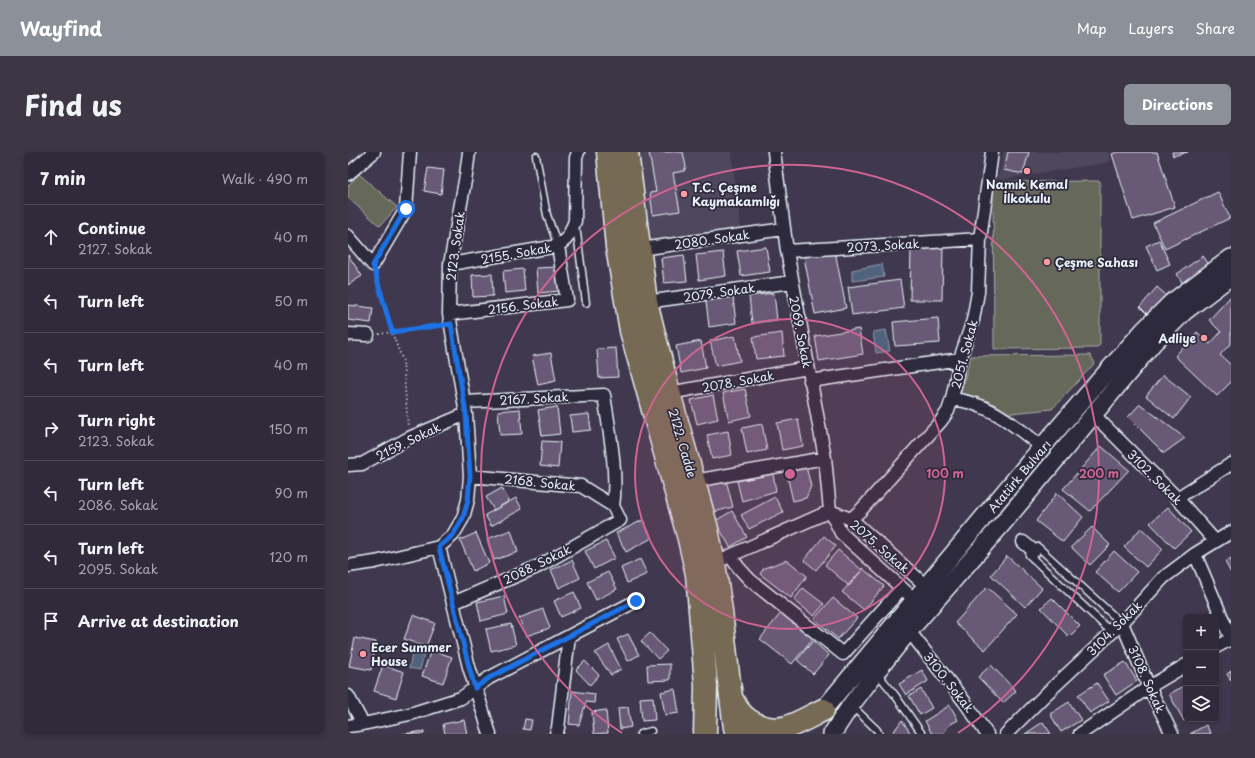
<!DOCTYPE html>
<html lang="en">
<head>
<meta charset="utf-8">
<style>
	body { margin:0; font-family:"Playpen Sans",sans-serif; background:#3c3645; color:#f1f3f6 }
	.controls { position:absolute; right:12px; bottom:12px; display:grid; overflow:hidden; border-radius:6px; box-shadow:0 2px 6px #0003 }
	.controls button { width:36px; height:36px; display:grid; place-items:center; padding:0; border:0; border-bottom:1px solid #4b4654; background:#302a3a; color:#f1f3f6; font:20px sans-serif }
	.stop { position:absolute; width:12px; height:12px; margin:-9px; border:3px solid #1a73e8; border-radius:50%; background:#fff }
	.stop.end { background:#1a73e8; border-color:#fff; box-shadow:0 1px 4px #0008 }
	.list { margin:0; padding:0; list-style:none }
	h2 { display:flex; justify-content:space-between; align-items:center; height:52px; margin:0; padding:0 16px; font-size:17px }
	h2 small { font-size:13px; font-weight:400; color:#a8a7af }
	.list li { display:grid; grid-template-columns:26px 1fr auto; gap:12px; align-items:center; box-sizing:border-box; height:64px; padding:0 16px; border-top:1px solid #4b4654 }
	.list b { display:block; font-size:15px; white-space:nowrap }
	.list p { margin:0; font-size:13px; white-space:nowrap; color:#a8a7af }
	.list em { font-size:13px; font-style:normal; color:#a8a7af }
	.icon { flex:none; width:22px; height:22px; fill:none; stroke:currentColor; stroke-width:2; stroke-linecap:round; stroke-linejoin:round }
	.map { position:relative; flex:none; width:883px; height:582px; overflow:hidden; border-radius:6px }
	header { display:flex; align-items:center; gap:24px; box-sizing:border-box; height:56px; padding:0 20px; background:#8c9099; color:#fff }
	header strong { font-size:19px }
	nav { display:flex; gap:22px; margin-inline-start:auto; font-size:14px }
	.intro { display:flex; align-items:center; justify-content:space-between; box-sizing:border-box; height:96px; padding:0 24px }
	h1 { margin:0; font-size:28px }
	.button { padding:10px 18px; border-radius:6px; background:#8c9099; color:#fff; font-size:14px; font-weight:700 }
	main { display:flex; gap:24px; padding:0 24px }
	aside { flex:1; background:#302a3a; border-radius:6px; box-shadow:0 2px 6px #0003 }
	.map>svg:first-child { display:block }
	.built { fill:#4f465d }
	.green { fill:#66685a; stroke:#a7aca9 }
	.water { fill:#51647c; stroke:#8d9cae }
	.building { fill:#685a76; stroke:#e8f1f8 }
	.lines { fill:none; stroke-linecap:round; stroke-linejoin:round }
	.lane-casing { stroke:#e8f1f8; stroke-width:9 }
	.street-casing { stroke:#e8f1f8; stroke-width:15 }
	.secondary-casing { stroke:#e8f1f8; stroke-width:20 }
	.highway-casing { stroke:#e8f1f8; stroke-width:25 }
	.path { stroke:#e8f1f8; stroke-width:2; stroke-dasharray:1 3; stroke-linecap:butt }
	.lane { stroke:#2f2a3d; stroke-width:6 }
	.street { stroke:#2f2a3d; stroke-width:12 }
	.secondary { stroke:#2f2a3d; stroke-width:17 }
	.highway { stroke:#776a54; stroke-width:22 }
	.route { stroke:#1a73e8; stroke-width:5 }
	.ring { fill:none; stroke:#cf6492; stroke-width:2 }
	.poi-dot { fill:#ff9aa2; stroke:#2f2a3d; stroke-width:1.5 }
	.labels { text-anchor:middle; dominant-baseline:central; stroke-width:3.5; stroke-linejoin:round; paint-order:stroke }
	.poi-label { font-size:12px; font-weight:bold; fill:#e8f1f8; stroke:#2f2a3d; text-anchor:start }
	.street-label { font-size:12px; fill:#e8f1f8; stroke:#2f2a3d }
	.centre { fill:#cf6492; stroke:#2f2a3d; stroke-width:2 }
	.ring-label { font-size:12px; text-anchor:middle; font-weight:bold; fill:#cf6492; stroke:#2f2a3d; stroke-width:3.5; stroke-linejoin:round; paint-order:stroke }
</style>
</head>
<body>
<header>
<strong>Wayfind</strong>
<nav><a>Map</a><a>Layers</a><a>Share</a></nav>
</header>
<div class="intro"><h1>Find us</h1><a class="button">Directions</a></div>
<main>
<aside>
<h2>7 min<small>Walk · 490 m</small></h2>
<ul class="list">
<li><svg class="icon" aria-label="ahead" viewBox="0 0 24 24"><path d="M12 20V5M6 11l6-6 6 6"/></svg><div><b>Continue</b><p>2127. Sokak</p></div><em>40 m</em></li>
<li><svg class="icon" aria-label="left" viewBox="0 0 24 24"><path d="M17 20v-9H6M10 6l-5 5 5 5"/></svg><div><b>Turn left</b></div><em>50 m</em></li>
<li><svg class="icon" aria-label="left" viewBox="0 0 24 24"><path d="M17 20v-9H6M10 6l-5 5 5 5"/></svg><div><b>Turn left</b></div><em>40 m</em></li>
<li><svg class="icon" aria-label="right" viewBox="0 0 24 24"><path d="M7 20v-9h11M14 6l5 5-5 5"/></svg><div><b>Turn right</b><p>2123. Sokak</p></div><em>150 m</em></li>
<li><svg class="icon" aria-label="left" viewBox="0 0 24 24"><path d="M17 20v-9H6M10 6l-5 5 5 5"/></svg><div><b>Turn left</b><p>2086. Sokak</p></div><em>90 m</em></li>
<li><svg class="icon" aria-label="left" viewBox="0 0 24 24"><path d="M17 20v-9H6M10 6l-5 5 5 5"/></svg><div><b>Turn left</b><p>2095. Sokak</p></div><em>120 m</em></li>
<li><svg class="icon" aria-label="arrive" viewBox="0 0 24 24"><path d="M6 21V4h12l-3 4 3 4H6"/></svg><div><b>Arrive at destination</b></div></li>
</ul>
</aside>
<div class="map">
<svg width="883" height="582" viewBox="0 0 883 582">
	<rect width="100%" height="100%" fill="#40384e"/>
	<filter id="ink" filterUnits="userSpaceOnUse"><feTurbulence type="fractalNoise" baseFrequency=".025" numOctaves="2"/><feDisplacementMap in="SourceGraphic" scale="8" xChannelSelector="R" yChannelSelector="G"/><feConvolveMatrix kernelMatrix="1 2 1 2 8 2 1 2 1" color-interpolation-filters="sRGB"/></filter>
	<g filter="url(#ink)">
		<path class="built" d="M279,0H383L394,83L292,97Z
			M656,0H760L762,10L650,28Z"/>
		<path class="green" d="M11,22L49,55L32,74L0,46V34Z
			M752,29V193L747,196L646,197L645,30Z
			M742,203L747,211L704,257L653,262L612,244L623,204Z"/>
		<path class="water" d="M534,112L536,125L504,129V118Z
			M538,178L542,199L528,201L525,180Z
			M65,499L76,502L72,518L61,516Z"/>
		<path class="building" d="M301,0H335L338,15L336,19L325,21L332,59L305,63L302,41L308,40Z
			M660,0H681L675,22L656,18Z
			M769,0H809L827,55L785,68L764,2Z
			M824,0H840L825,4Z
			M80,16L96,18L93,42L76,39Z
			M870,40L882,66L817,97L805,71Z
			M811,88L822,112L809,118L798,94Z
			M418,95L422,120L393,124L389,99Z
			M563,95H595L594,148H562Z
			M487,99L498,156L467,162L456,105Z
			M375,100L378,124L351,128L348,103Z
			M0,103L14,124L0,133Z
			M336,103L339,129L316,131L313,106Z
			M855,104L862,114L835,132L829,122Z
			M210,115L212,139L190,141L188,116Z
			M175,117L177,139L157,141L155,119Z
			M144,122L145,144L125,145L124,123Z
			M552,128L556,156L504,163L500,135Z
			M809,135L818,143L800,163L792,155Z
			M426,141L429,168L404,171L401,144Z
			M883,144V191L872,203L883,213V230L869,244L827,204L849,180L862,192L873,180L861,168Z
			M385,145L388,171L361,175L358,149Z
			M0,153L25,156L23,171L0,168Z
			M590,166L592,191L547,194L545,170Z
			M511,177L515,202L471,209L467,184Z
			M434,181L436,204L408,207L405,185Z
			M387,184L392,209L368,214L362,189Z
			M353,189L358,216L333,221L328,194Z
			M268,196L270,225L251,226L249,197Z
			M203,201L208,229L190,233L184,204Z
			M815,223L843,245L826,267L798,244Z
			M397,237L403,264L381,269L375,241Z
			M365,243L370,267L349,272L343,248Z
			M792,252L837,286L816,301L780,265Z
			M209,255L212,282L194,284L190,258Z
			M172,257L174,282L152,283L150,259Z
			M241,262L243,278L224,280L222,264Z
			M450,267L455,294L434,298L429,271Z
			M414,272L419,298L399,302L394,276Z
			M380,279L384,303L364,307L359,283Z
			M194,289L212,290L210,316L192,314Z
			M753,294L781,318L742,359L715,337Z
			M458,315L463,334L458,346L445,349L438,319Z
			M425,322L428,339L394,349L389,329Z
			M378,328L385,355L366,360L359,334Z
			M154,336L161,349L146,358L138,345Z
			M709,341L735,365L715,390L688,369Z
			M427,345L435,360L401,377L393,363Z
			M168,346L174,357L143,374L137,363Z
			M820,355L843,380L826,396L802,371Z
			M384,359L399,385L382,395L367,369Z
			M295,368L304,386L278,400L268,381Z
			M744,375L762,393L742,413L723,395Z
			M793,376L815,397L798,415L776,395Z
			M163,378L170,400L146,408L139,387Z
			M128,381L141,411L125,419L112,388Z
			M476,384L488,394L468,418L456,408Z
			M258,389L267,406L246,417L237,399Z
			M490,398L514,418L501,434L477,413Z
			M766,399L789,420L770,440L747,420Z
			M659,404L694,436L677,455L643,423Z
			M883,406V421L877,410Z
			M292,407L299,422L279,431L273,416Z
			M224,408L232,426L211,436L203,418Z
			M439,408L459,424L443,446L412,422L416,416Z
			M514,416L536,434L516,458L494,440L514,418Z
			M260,420L269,437L248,448L239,430Z
			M639,435L669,462L637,498L607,471Z
			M455,436L476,452L466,464L446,448Z
			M226,440L233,456L213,465L206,449Z
			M156,444L160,462L133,469L129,450Z
			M485,446L509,466L490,487L466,467Z
			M704,446L732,474L721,485L693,456Z
			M195,457L202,476L178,484L171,466Z
			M433,461L465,486L444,512L412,487Z
			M65,463L87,471L78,495L56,487Z
			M163,472L168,493L143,499L138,477Z
			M302,481L319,499L310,507L293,489Z
			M280,482L291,503L280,509L269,487Z
			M7,486L28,490L23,518L1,514Z
			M465,489L481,503L465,522L449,508Z
			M261,493L273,517L263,523L247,501Z
			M83,498L104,505L95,531L74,524Z
			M237,509L251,523L242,533L228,518Z
			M777,510L789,529L768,543L755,523Z
			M322,512V528L300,529L299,513Z
			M35,513L56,520L48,546L26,539Z
			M643,513L668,539L655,551L630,525Z
			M574,518L580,529L558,543L551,532Z
			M883,519V529L879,522Z
			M749,531L761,549L742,561L730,543Z
			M838,533V567H841L836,569L821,542Z
			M327,537L331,561L317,563L313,540Z
			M573,537L584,556L572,563L561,544Z
			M224,539L247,542L246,551L238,550L231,573L221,572Z
			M305,545L307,568L294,569L292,546Z
			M721,550L733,568L713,580L702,562Z
			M602,553L610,568L601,573L595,582H584L577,569Z
			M280,555L283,575L272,577L270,556Z
			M258,558L260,581L246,582L244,560Z
			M177,567L184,568L182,578L175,577Z
			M116,568L119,582H97L95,572Z
			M554,568L563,582H544Z
			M695,570L703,582H677Z
			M858,573L863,582H842Z
			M76,579V582H55Z"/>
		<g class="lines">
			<g class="lane-casing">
				<path id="lane" d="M188,4L199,63L210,94
					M225,75L229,81L238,151
					M690,395L767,465L769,475H758L681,403Z
					M529,521L547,543L574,582
					M504,554L529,578L531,582
					M292,582L303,579"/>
			</g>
			<g class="street-casing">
				<path id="street" d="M426,0L439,99L477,306L482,359L493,381L567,448
					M0,22L26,0
					M0,84L25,113L58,57L62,0
					M292,97L436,77
					M439,99L632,87
					M102,112L210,94L218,87L222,81L227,69L228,6L230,0
					M298,150L444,130
					M101,162L219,148L210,94
					M0,182L20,183
					M462,229L612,207
					M321,241L460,216
					M604,247C644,252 664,272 694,295
					M116,250L256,243C261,277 270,321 265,354
					M745,262L829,346L867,389
					M0,313L14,312L61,286L118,262
					M346,329L477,306
					M829,346L883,312
					M482,359L503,367L578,434
					M503,367L513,358L593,269L600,259L604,247L612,207L625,168L630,140L632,87L644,0
					M675,390L686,399
					M91,395L121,515L142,582
					M847,402L883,487
					M382,404L391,416L402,428L495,502L554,436
					M375,407L482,359
					M0,414L27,410L91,395L105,383L115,366L120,348L122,324L118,262L101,162L102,112L118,23L121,0
					M105,451L191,414L272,368L265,354L233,334L122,324
					M774,471L801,535L824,582
					M561,479L616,549L639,582
					M868,495L883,487
					M0,544L15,572
					M0,574L15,572L62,562L113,546L141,526L288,449
					M208,582L210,576L221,484
					M658,582L698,542L774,471L815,426L847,402L883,380
					M732,582L801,535L838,513"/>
			</g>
			<g class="secondary-casing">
				<path id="secondary" d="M475,558L694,295L750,230L795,179L823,151L883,106
					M484,582L503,553L528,520L561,479L655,371L805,191L837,159L883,124"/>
			</g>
			<g class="highway-casing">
				<path id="highway" d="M260,0L269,95L283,179L341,387L349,422L355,495L358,533L357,582
					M279,0L298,150L321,241L358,373L366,411L373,459L380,522L387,576L391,582
					M383,546C386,550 388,555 391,559C402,573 422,580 439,575C451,571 463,564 475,558"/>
			</g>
			<path class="path" d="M28,124L44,181L55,209L60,275
				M31,182L92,173"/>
			<use href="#lane" class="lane"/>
			<use href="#street" class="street"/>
			<use href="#secondary" class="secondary"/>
			<use href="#highway" class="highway"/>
		</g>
	</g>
	<g class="lines" filter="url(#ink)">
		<path class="route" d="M58,57L25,113L44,180L103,172L118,262L122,324L120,348L115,366L105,383L91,395L121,515L127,536L141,526L288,449"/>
	</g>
	<circle cx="442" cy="322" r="155" fill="#cf6492" fill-opacity=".12"/>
	<g class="ring">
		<circle cx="442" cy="322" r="155"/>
		<path d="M274 581A309 309 0 1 1 610 581"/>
	</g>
	<g class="poi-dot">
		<circle cx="679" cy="19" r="4"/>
		<circle cx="336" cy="42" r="4"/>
		<circle cx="699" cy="110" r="4"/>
		<circle cx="856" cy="186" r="4"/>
		<circle cx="15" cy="502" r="4"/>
	</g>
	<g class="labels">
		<g class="poi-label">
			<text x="679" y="32" text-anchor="middle">Namık Kemal<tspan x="679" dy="14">İlkokulu</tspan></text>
			<text x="344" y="35">T.C. Çeşme<tspan x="344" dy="14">Kaymakamlığı</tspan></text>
			<text x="707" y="110">Çeşme Sahası</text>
			<text x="848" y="186" text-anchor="end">Adliye</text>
			<text x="23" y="495">Ecer Summer<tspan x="23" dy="14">House</tspan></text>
		</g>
		<g class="street-label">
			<text transform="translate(364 87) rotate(-8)">2080. Sokak</text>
			<text transform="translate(535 93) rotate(-3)">2073. Sokak</text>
			<text transform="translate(107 94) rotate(-82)">2123. Sokak</text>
			<text transform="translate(168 101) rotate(-10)">2155. Sokak</text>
			<text transform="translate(371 140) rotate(-8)">2079. Sokak</text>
			<text transform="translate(175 153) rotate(-7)">2156. Sokak</text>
			<text transform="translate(453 180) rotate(79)">2069. Sokak</text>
			<text transform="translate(616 202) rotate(-75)">2051. Sokak</text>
			<text transform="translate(390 229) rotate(-10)">2078. Sokak</text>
			<text transform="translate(186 246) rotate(-3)">2167. Sokak</text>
			<text transform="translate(60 289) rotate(-26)">2159. Sokak</text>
			<text transform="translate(335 291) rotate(74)">2122. Cadde</text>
			<text transform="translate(671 324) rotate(-50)">Atatürk Bulvarı</text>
			<text transform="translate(807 325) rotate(45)">3102. Sokak</text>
			<text transform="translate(192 330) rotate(6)">2168. Sokak</text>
			<text transform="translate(532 394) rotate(41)">2075. Sokak</text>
			<text transform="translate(189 412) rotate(-26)">2088. Sokak</text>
			<text transform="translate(766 476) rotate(-45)">3104. Sokak</text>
			<text transform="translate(799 527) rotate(66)">3108. Sokak</text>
			<text transform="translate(601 530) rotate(52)">3100. Sokak</text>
		</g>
	</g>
	<circle cx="442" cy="322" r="6" class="centre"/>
	<g class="ring-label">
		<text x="597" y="326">100 m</text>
		<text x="751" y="326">200 m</text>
	</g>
</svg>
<div class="controls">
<button>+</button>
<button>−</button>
<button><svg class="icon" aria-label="layers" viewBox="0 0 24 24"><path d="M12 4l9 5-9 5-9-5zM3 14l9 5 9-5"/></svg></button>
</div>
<div class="stop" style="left:58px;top:57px"></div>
<div class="stop end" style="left:288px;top:449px"></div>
</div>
</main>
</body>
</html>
